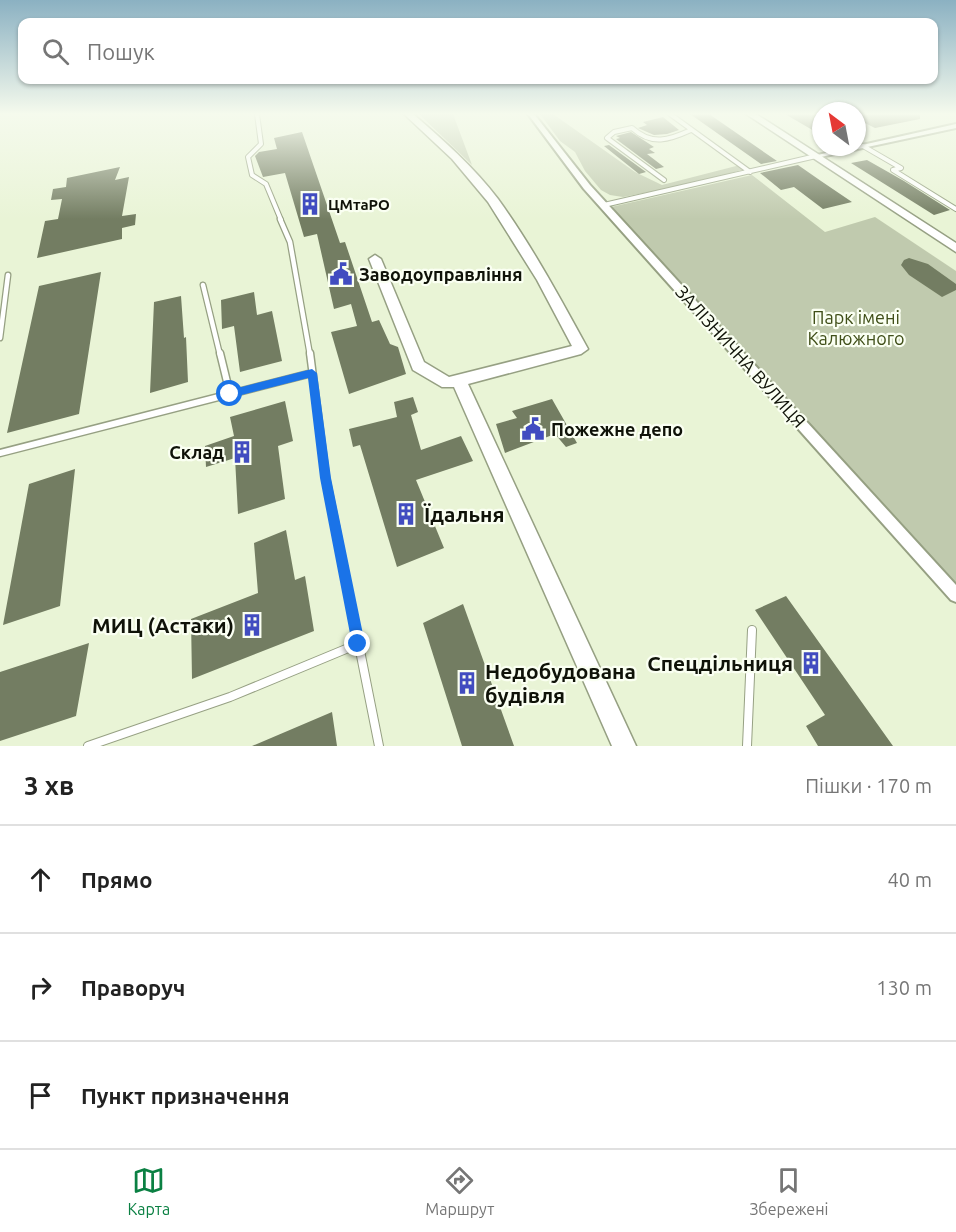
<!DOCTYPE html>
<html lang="uk">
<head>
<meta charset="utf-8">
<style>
	body { margin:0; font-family:Ubuntu,sans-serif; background:#f6f6f6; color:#222 }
	.compass { position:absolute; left:812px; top:102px; width:54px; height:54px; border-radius:50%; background:#fff; box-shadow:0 2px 4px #0004; rotate:328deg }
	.stop { position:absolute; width:18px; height:18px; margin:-14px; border:4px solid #1a73e8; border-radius:50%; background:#fff }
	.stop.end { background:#1a73e8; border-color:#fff; box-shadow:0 2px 6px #0008 }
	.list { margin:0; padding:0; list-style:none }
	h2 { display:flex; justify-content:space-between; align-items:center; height:78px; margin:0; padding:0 24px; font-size:26px }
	h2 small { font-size:20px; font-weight:400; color:#767676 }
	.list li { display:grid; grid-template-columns:39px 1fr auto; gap:18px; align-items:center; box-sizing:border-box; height:108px; padding:0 24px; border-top:2px solid #e0e0e0 }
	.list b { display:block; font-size:22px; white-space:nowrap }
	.list em { font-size:20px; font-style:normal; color:#767676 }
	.icon { flex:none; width:33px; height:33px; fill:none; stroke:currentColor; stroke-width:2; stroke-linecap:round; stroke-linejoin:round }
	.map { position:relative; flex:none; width:956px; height:746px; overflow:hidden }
	.search { position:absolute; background:#fff; box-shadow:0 2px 4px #0004; left:18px; right:18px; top:18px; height:66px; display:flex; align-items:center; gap:15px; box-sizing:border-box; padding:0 21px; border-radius:12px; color:#767676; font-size:22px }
	.sheet { height:402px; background:#fff }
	nav { display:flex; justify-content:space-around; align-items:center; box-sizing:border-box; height:84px; border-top:2px solid #e0e0e0; background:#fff; font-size:16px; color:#767676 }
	nav a { display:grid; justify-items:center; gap:3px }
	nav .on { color:#0b8043 }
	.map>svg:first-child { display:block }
	.green { fill:#c0caae }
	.building { fill:#737d62 }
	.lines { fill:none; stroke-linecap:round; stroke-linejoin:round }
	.lane-far3-casing { stroke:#96a083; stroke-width:6 }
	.lane-far2-casing { stroke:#96a083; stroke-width:7 }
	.lane-far1-casing { stroke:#96a083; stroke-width:9 }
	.lane-casing { stroke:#96a083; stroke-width:10 }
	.street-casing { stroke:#96a083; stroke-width:4 }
	.secondary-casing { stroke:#96a083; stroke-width:3 }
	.lane-far3 { stroke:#fff; stroke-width:4 }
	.lane-far2 { stroke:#fff; stroke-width:4.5 }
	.lane-far1 { stroke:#fff; stroke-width:6 }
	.lane { stroke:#fff; stroke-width:8 }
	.street { fill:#fff; fill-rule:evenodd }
	.secondary { fill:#fff; fill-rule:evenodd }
	.route { fill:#1a73e8 }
	.labels { text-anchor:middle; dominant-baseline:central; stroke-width:4.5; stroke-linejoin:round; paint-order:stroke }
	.far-poi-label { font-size:15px; font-weight:bold; fill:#0f1208; stroke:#fafff2; text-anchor:start }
	.poi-label { font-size:18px; font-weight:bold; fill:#0f1208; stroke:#fafff2; text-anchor:start }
	.park-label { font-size:18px; fill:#404f19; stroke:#fafff2 }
	.street-label { font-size:18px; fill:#0f1208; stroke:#fafff2 }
	.near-poi-label { font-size:21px; font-weight:bold; fill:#0f1208; stroke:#fafff2; text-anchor:start }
</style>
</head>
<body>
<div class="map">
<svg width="956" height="746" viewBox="0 0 956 746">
	<rect width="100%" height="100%" fill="#e9f4d6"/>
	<path class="green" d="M419,114H453L472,165Z
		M540,114H553L635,172L662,185L740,165L744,169L706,181L623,197L610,195L601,190L585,171L575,152L560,141Z
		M752,175L825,232L875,217L956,271V583L611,207Z"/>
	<path class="building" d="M690,114H709L777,161L761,164Z
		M785,114H821V135Z
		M857,114H920V119L875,128L857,119Z
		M663,117L679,130L667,134L654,135L638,128L647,125L643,122Z
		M302,132L340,243L345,242L372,322L379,320L390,344L398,347L406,374L349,394L331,332L357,326L351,304L334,309L317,234L304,237L285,173L263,177L255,156L259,152L277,149L274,138Z
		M631,132L654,147L649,149L655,153L647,154L664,167L656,169L616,139L620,138L616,136Z
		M609,145L646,172L639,174L604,146Z
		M867,160L904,181L950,210L934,215L851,163Z
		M798,165L821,181L852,202L823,209L794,187L781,190L760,173Z
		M120,167L115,180L129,177L122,216L136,214L135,225L122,228V239L37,258L45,221L58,219L62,199L51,200L53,189L66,187L67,178Z
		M909,258L928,264L956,284V290L942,297L909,275L901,265L904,260Z
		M101,272L79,414L7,433L39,286Z
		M254,292L257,315L272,311L282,361L240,372L234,326L222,329L221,300Z
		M181,296L184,338L186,337L188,382L150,393L154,302Z
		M413,397L418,412L411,415L421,450L461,436L473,461L416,480L444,548L397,567L360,445L353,447L349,429L397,417L394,402Z
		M552,399L577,443L566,447L555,434L505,453L496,424L517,418L512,411Z
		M285,401L293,441L278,446L285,499L238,514L235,458L206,467L205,446L234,436L230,417Z
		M75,469L60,606L3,625L29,484Z
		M286,530L295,580L305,576L314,631L192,679L191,619L258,593L254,543Z
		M786,596L893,746H818L806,726L825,715L755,610Z
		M463,604L514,746H462L423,623Z
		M89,643L76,716L0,741V672Z
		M332,712L337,746H252Z"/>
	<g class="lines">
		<g class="lane-far3-casing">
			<path id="lane-far3" d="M257,114L261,144L248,157L252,175L266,184L281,220
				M670,114L750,172
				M863,146L901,168L893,170L956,209
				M664,180L607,138L614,132L632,128C652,146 669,140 691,130
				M604,205L816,156"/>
		</g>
		<g class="lane-far2-casing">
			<path id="lane-far2" d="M280,219L290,242L310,355
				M203,285L220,355
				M0,338L8,275"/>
		</g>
		<g class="lane-far1-casing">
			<path id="lane-far1" d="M220,353L230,394
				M310,353L326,478L336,527
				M0,453L312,373"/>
		</g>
		<g class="lane-casing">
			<path id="lane" d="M335,525L379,746
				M88,746L230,697L358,644
				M747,746L752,630"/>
		</g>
		<g class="street-casing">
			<path id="street" d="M528,114H534L590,185L956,585V602L951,600L584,189Z
				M956,124V128L816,158L813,156Z"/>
		</g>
		<g class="secondary-casing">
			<path id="secondary" d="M404,114H413C443,140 474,167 498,199C532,246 560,298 588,349L581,354L468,384L636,746H612L454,387H442L413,370L369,259L375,255L381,259L424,362L449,377L572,346L537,280L488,202L452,159Z
				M746,114H756L956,243V252Z"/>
		</g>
		<use href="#lane-far3" class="lane-far3"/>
		<use href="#lane-far2" class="lane-far2"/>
		<use href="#lane-far1" class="lane-far1"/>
		<use href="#lane" class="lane"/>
		<use href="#street" class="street"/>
		<use href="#secondary" class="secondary"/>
	</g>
	<linearGradient id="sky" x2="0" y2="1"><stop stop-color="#8bb1c2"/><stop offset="0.52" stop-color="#f5faed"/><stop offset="1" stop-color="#f5faed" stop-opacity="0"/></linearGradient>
	<rect width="956" height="219" fill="url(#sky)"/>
	<path class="route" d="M312,369L317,373L331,478L365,644L363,649L358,651L354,649L352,644L320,478L308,378L230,398L224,394L230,390Z"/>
	<defs>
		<g id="building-bare" transform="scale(1.8)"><path d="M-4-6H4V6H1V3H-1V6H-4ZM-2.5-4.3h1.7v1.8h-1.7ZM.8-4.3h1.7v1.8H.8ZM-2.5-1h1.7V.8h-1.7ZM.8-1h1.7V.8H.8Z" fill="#414cc0" stroke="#fafff2" stroke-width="2.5" paint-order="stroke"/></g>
		<g id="civic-bare" transform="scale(1.8)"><path d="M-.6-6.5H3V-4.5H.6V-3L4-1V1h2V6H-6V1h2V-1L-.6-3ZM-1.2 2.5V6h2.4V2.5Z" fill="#414cc0" stroke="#fafff2" stroke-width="2.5" paint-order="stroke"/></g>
	</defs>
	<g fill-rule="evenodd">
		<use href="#building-bare" x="310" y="204"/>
		<use href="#civic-bare" x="341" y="274"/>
		<use href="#civic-bare" x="533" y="429"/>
		<use href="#building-bare" x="242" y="452"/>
		<use href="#building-bare" x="406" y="514"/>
		<use href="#building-bare" x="252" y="625"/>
		<use href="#building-bare" x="811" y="663"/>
		<use href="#building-bare" x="467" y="683"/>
	</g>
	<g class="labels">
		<g class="far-poi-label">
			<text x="328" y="204">ЦМтаРО</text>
		</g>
		<g class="poi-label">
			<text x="359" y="274">Заводоуправління</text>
			<text x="551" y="429">Пожежне депо</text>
			<text x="224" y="452" text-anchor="end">Склад</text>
		</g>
		<g class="park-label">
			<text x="856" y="317">Парк імені<tspan x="856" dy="21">Калюжного</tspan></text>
		</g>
		<g class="street-label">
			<text transform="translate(741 356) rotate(48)">ЗАЛІЗНИЧНА ВУЛИЦЯ</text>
		</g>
		<g class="near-poi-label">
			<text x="424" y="514">Їдальня</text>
			<text x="234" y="625" text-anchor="end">МИЦ (Астаки)</text>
			<text x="793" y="663" text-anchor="end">Спецдільниця</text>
			<text x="485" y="671">Недобудована<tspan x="485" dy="24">будівля</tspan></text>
		</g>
	</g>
</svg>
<svg class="compass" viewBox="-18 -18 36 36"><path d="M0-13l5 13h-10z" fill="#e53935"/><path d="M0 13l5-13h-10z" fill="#767676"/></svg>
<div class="stop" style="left:230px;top:394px"></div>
<div class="stop end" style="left:358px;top:644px"></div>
<div class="search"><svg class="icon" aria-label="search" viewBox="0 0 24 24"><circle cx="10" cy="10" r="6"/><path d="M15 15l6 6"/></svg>Пошук</div>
</div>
<section class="sheet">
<h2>3 хв<small>Пішки · 170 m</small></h2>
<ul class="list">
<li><svg class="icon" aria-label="ahead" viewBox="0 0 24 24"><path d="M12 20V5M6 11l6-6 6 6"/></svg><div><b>Прямо</b></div><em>40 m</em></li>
<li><svg class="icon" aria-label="right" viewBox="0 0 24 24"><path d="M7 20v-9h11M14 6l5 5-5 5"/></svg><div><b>Праворуч</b></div><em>130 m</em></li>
<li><svg class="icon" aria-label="arrive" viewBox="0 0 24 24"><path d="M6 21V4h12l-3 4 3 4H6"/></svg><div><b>Пункт призначення</b></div></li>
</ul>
</section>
<nav>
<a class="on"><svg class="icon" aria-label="map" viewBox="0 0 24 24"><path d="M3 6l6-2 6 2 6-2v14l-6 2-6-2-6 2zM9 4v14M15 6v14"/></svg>Карта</a>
<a><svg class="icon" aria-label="directions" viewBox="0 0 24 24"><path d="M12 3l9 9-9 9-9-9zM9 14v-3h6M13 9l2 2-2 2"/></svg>Маршрут</a>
<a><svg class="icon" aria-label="saved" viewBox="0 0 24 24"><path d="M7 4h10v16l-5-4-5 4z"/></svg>Збережені</a>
</nav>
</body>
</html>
